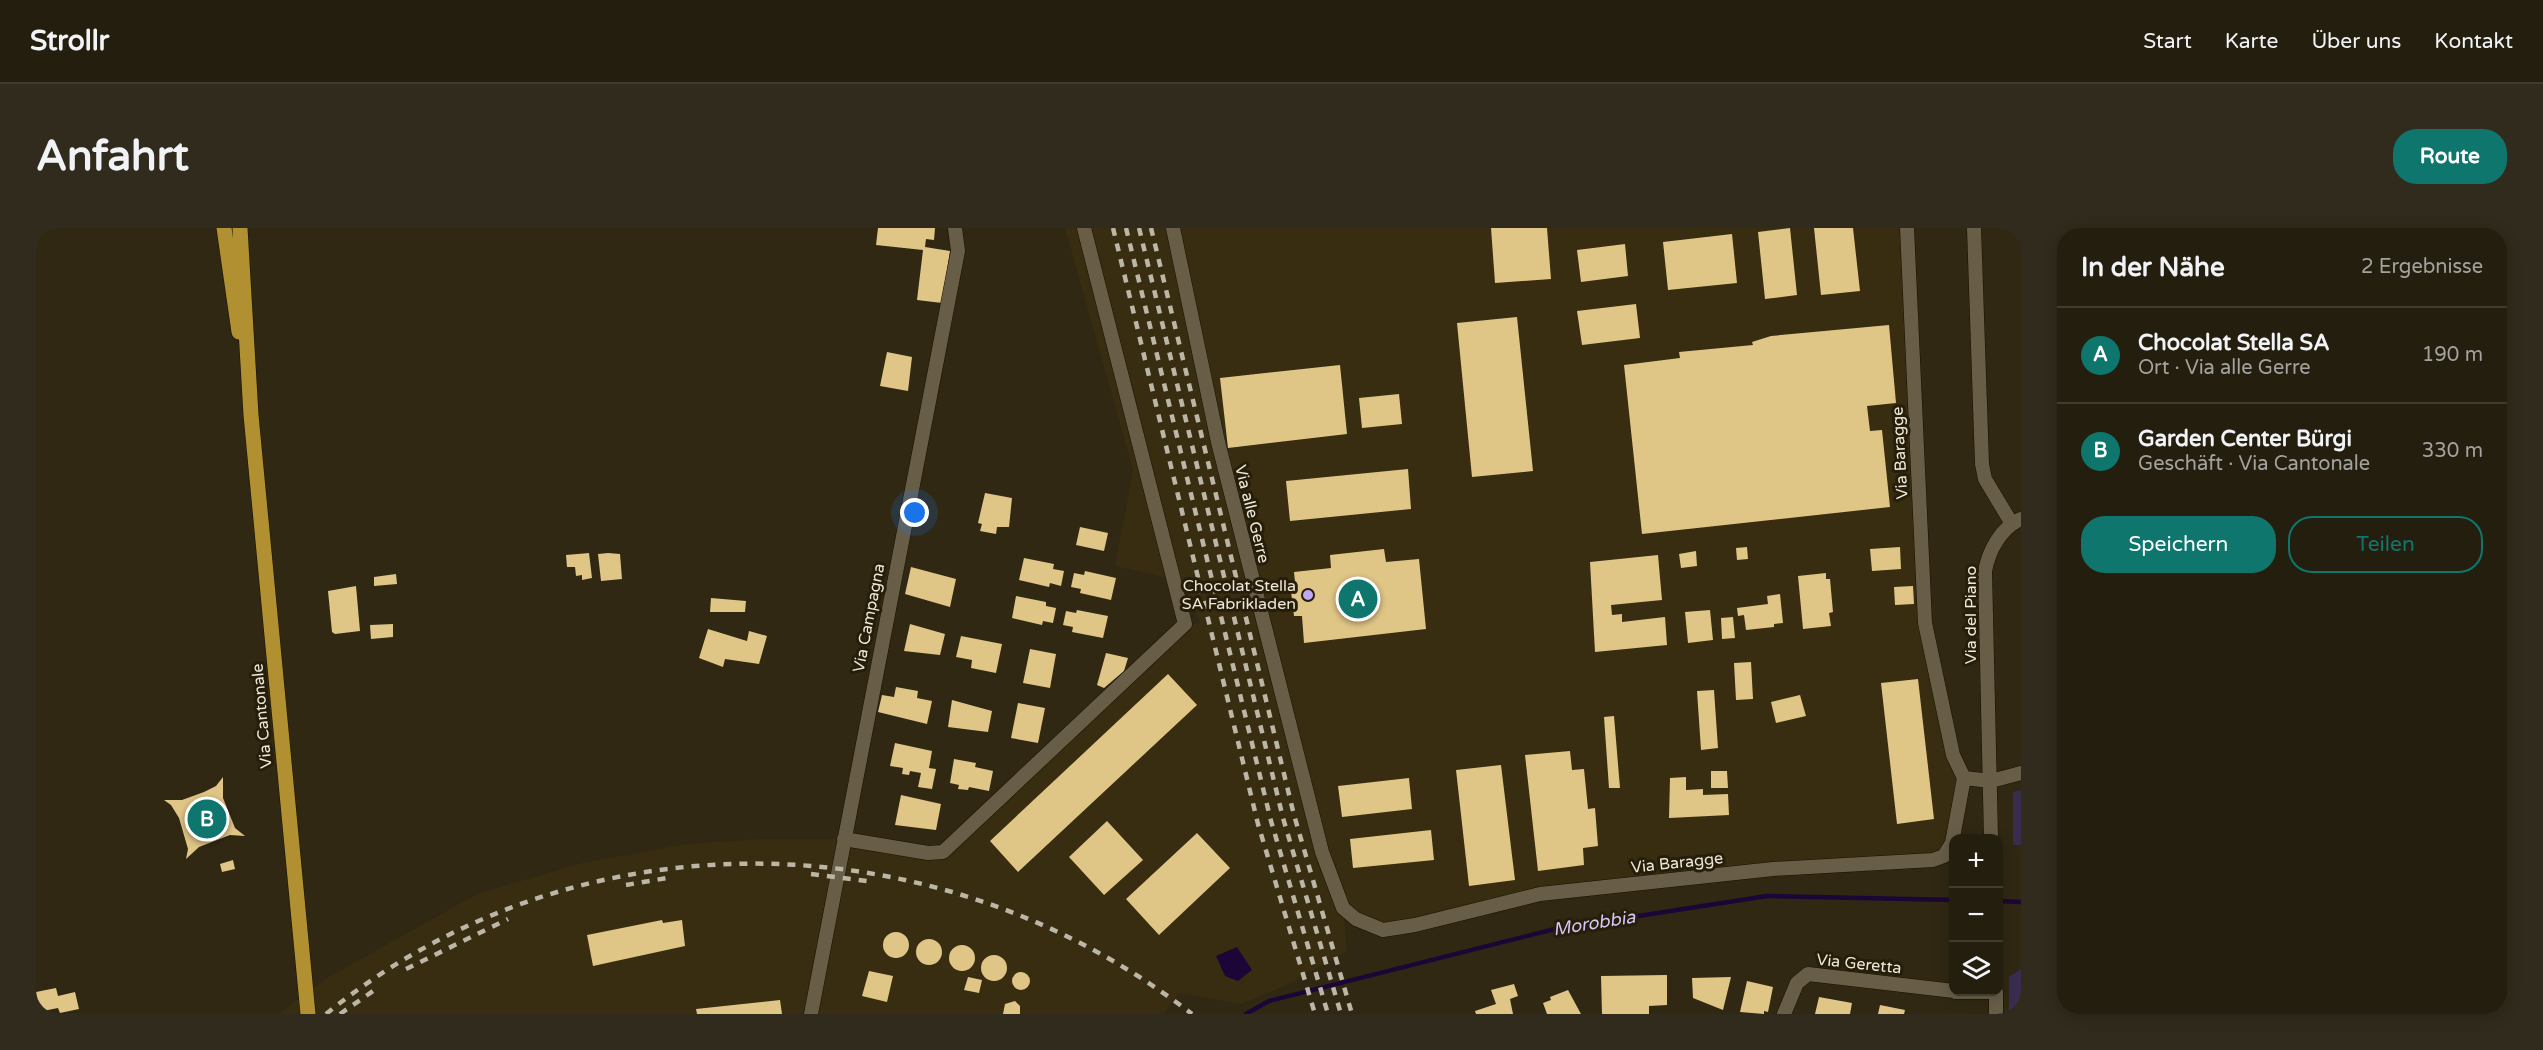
<!DOCTYPE html>
<html lang="de">
<head>
<meta charset="utf-8">
<style>
	body { margin:0; font-family:"Varela Round",sans-serif; background:#302b1c; color:#f1f3f6 }
	.controls { position:absolute; right:18px; bottom:18px; display:grid; overflow:hidden; border-radius:12px; box-shadow:0 3px 15px #0003 }
	.controls button { width:54px; height:54px; display:grid; place-items:center; padding:0; border:0; border-bottom:2px solid #413c2e; background:#241e0e; color:#f1f3f6; font:30px sans-serif }
	.you { position:absolute; left:879px; top:285px; width:21px; height:21px; margin:-15px; border:4px solid #fff; border-radius:50%; background:#1a73e8; box-shadow:0 0 0 9px #1a73e833 }
	.badge { display:grid; place-items:center; width:39px; height:39px; border-radius:50%; background:#0f766e; color:#fff; font-size:20px; font-weight:700 }
	.pin { position:absolute; translate:-50% -50%; border:3px solid #fff; box-shadow:0 2px 6px #0006 }
	.list { margin:0; padding:0; list-style:none }
	h2 { display:flex; justify-content:space-between; align-items:center; height:78px; margin:0; padding:0 24px; font-size:26px }
	h2 small { font-size:20px; font-weight:400; color:#a3a29e }
	.list li { display:grid; grid-template-columns:39px 1fr auto; gap:18px; align-items:center; box-sizing:border-box; height:96px; padding:0 24px; border-top:2px solid #413c2e }
	.list b { display:block; font-size:22px; white-space:nowrap }
	.list p { margin:0; font-size:20px; white-space:nowrap; color:#a3a29e }
	.list em { font-size:20px; font-style:normal; color:#a3a29e }
	.actions { display:flex; gap:12px; padding:18px 24px }
	.actions a { flex:1; padding:14px 0; border:2px solid #0f766e; border-radius:24px; text-align:center; font-size:21px; color:#0f766e }
	.actions .main { background:#0f766e; color:#fff }
	.icon { flex:none; width:33px; height:33px; fill:none; stroke:currentColor; stroke-width:2; stroke-linecap:round; stroke-linejoin:round }
	.map { position:relative; flex:none; width:1985px; height:786px; overflow:hidden; border-radius:24px }
	header { display:flex; align-items:center; gap:36px; box-sizing:border-box; height:84px; padding:0 30px; background:#241e0e; border-bottom:2px solid #413c2e }
	header strong { font-size:28px }
	nav { display:flex; gap:33px; margin-inline-start:auto; font-size:21px }
	.intro { display:flex; align-items:center; justify-content:space-between; box-sizing:border-box; height:144px; padding:0 36px }
	h1 { margin:0; font-size:42px }
	.button { padding:15px 27px; border-radius:24px; background:#0f766e; color:#fff; font-size:21px; font-weight:700 }
	main { display:flex; gap:36px; padding:0 36px }
	aside { flex:1; background:#241e0e; border-radius:24px; box-shadow:0 3px 15px #0003 }
	.map>svg:first-child { display:block }
	.built { fill:#382d11 }
	.green { fill:#382d4f }
	.water { fill:#1b0637 }
	.lines { fill:none; stroke-linecap:round; stroke-linejoin:round }
	.stream { stroke:#1b0637; stroke-width:4.5 }
	.building { fill:#e0c686 }
	.street-casing { stroke:#181000; stroke-width:15 }
	.primary-casing { stroke:#181000; stroke-width:16 }
	.street { stroke:#685e48; stroke-width:14 }
	.primary { stroke:#b19031; stroke-width:15 }
	.rail { stroke:#bbb6a6; stroke-width:4.5; stroke-dasharray:8 8; stroke-linecap:butt }
	.poi-dot { fill:#bfa9f4; stroke:#261e09; stroke-width:2 }
	.labels { text-anchor:middle; dominant-baseline:central; stroke-width:6; stroke-linejoin:round; paint-order:stroke }
	.street-label { font-size:16px; fill:#ede8db; stroke:#261e09 }
	.poi-label { font-size:16px; fill:#ede8db; stroke:#261e09; text-anchor:end }
	.water-label { font-size:18px; font-style:italic; fill:#d4c6f9; stroke:#261e09 }
</style>
</head>
<body>
<header>
<strong>Strollr</strong>
<nav><a>Start</a><a>Karte</a><a>Über uns</a><a>Kontakt</a></nav>
</header>
<div class="intro"><h1>Anfahrt</h1><a class="button">Route</a></div>
<main>
<div class="map">
<svg width="1985" height="786" viewBox="0 0 1985 786">
	<rect width="100%" height="100%" fill="#302813"/>
	<path class="built" d="M1029,0H1871L1889,395L1924,545L1908,628L1504,666L1358,702L1307,681L1311,723L1251,757L1205,776L1143,765L1127,786H242L293,749L441,666L546,635L650,616L724,611H808L899,626L1149,396L1164,395L1146,353L1079,338L1097,242Z"/>
	<path class="green" d="M1985,562V617H1977V564Z
		M1985,741V786H1973V749Z"/>
	<path class="water" d="M1201,719L1216,742L1202,753L1189,748L1180,728Z"/>
	<g class="lines">
		<path class="stream" d="M1962,673L1985,674
			M1210,786L1233,773L1519,701L1731,668L1918,672"/>
	</g>
	<path class="building" d="M842,0H899L898,12L890,11L889,19L914,23L906,75L881,72L887,22L840,17Z
		M1455,0H1511L1515,51L1459,55Z
		M1754,0L1761,67L1729,71L1722,4Z
		M1778,0H1817L1824,63L1785,67Z
		M1696,6L1701,55L1632,62L1627,14Z
		M1589,16L1592,48L1545,54L1541,22Z
		M1600,76L1604,110L1546,117L1541,83Z
		M1481,89L1497,243L1436,249L1421,95Z
		M1853,97L1860,175L1831,178L1834,203L1846,202L1854,279L1606,306L1588,137L1644,130L1643,124L1717,117L1716,114L1735,108Z
		M851,124L876,129L872,163L844,158Z
		M1304,137L1311,206L1192,220L1184,150Z
		M1363,166L1366,196L1326,200L1323,170Z
		M1372,241L1375,281L1254,293L1250,253Z
		M949,265L976,270L973,299H961L960,306L944,303L946,296L942,295Z
		M1044,299L1072,305L1068,323L1040,317Z
		M1711,319L1712,331L1701,332L1700,320Z
		M1864,319L1865,341L1836,343L1834,321Z
		M1348,321L1350,334L1383,331L1390,401L1268,415L1266,388H1258L1254,355L1259,354L1258,344L1295,340L1294,327Z
		M1660,323L1661,338L1645,340L1643,326Z
		M553,325L556,350L546,352V347L540,348L539,339H531L530,327Z
		M572,325L584,326L586,351L565,353L562,326Z
		M1622,327L1626,372L1575,377L1576,387L1586,386V394L1629,389L1631,417L1559,424L1554,334Z
		M988,330L1018,336L1017,341L1028,343L1025,358L1014,355L1013,359L983,352Z
		M875,339L920,351L914,379L869,366Z
		M1049,343L1080,350L1075,372L1044,365L1045,361L1035,359L1038,345L1048,347Z
		M1790,345V351H1794L1797,384L1793,385L1795,398L1767,401L1762,348Z
		M360,346L361,356L338,358V349Z
		M320,358L324,403L299,406L296,404L292,363Z
		M1877,358L1878,376L1859,377L1858,359Z
		M1744,366L1747,395L1738,396V399L1710,402L1708,387L1702,388L1701,380L1732,376L1731,368Z
		M980,368L1010,374V378L1020,380L1017,395L1007,393L1006,397L976,390Z
		M675,370L710,373L709,384H674Z
		M1041,382L1072,388L1067,410L1036,404L1037,399L1027,397L1030,383L1040,385Z
		M1674,382L1677,412L1652,415L1649,384Z
		M1697,389L1699,410L1686,411L1685,390Z
		M357,396V409L335,411L334,397Z
		M874,396L909,406L904,427L868,423Z
		M672,401L711,413L713,403L731,408L723,436L689,431L687,439L663,430Z
		M925,408L966,416L960,445L935,440L936,432L920,429Z
		M994,421L1020,426L1014,460L987,455Z
		M1070,425L1092,430L1088,443L1068,460L1061,457Z
		M1715,434L1717,471L1700,472L1698,435Z
		M1132,446L1161,477L982,644L954,613Z
		M1882,451L1898,591L1861,596L1845,455Z
		M860,459L882,463L881,470L896,473L891,496L842,484L846,467L858,469Z
		M1678,462L1682,520L1665,522L1661,463Z
		M1764,467L1770,488L1740,495L1735,474Z
		M916,472L956,483L952,504L912,499Z
		M982,475L1009,480L1002,515L975,510Z
		M1578,488L1584,560H1573L1568,489Z
		M859,515L896,523L893,540L900,541L896,561L882,559L885,545L874,543L873,547L866,546L867,540L854,538Z
		M1534,523L1536,542L1548,541L1552,581L1559,580L1562,618L1547,620L1548,637L1502,643L1489,527Z
		M918,531L940,535L939,539L957,543L953,563L933,559L932,562L922,561L923,557L914,555Z
		M1465,537L1479,652L1433,658L1420,542Z
		M1675,543H1691L1692,560H1675Z
		M187,549V570L199,600L209,608L194,607L163,619L150,631L152,621L143,590L135,577L128,572H146L168,564L180,558Z
		M1650,549V562L1667,561V567L1692,566L1693,587L1633,590L1634,550Z
		M1373,550L1376,581L1306,589L1302,558Z
		M865,567L905,576L900,602L859,597Z
		M1071,593L1107,632L1068,667L1033,629Z
		M1395,602L1398,632L1317,640L1314,611Z
		M1161,605L1194,640L1123,707L1090,671Z
		M197,632L199,641L186,644L184,636Z
		M626,692L627,695L646,692L649,718L557,738L551,707Z
		M847 717a13 13 0 1 1 26 0a13 13 0 1 1-26 0Z
		M880 724a13 13 0 1 1 26 0a13 13 0 1 1-26 0Z
		M913 730a13 13 0 1 1 26 0a13 13 0 1 1-26 0Z
		M945 740a13 13 0 1 1 26 0a13 13 0 1 1-26 0Z
		M833,743L857,748L851,774L826,768Z
		M976 753a9 9 0 1 1 18 0a9 9 0 1 1-18 0Z
		M1631,747V777L1613,778V786H1566L1565,748Z
		M932,749L946,752L943,765L928,762Z
		M1695,749L1687,782L1657,770L1656,750Z
		M1711,753L1737,759L1732,784L1728,783V786L1704,784Z
		M1478,756L1482,768L1474,771L1477,786H1440L1439,783L1460,776L1455,762Z
		M20,760L22,768L39,764L43,781L24,785L22,780L2,784L0,764Z
		M1532,762L1545,786H1511L1507,775L1515,772L1514,769Z
		M1783,769L1816,775L1814,786H1779Z
		M744,772L746,786H661L660,781Z
		M979,773L984,778V786H967L969,776Z
		M1844,777L1869,782L1868,786H1842Z"/>
	<g class="lines">
		<g class="street-casing">
			<path id="street" d="M1137,0L1182,214L1286,624L1307,680L1320,691L1347,702L1379,697L1504,666L1737,641L1897,632L1908,628L1916,615L1928,550L1917,527L1889,395L1871,0
				M1938,0L1946,236L1949,251L1976,296
				M1928,550L1955,553L1985,545
				M1955,610L1949,343C1953,322 1965,300 1985,291
				M808,611L892,625L907,624L1149,396L1048,0
				M1919,764H1960
				M1960,764V786
				M775,786L922,23L919,0
				M1748,786L1761,755L1772,746L1918,763"/>
		</g>
		<g class="primary-casing">
			<path id="primary" d="M188,0L203,104
				M204,0L215,187L272,786"/>
		</g>
		<use href="#street" class="street"/>
		<use href="#primary" class="primary"/>
		<path class="rail" d="M1077,0L1222,596L1279,786
			M1090,0L1235,593L1292,786
			M1103,0L1247,590L1305,786
			M1115,0L1258,587L1316,786
			M775,646L838,654
			M590,657L631,650
			M370,741L472,691
			M290,786C543,581 902,590 1156,786
			M304,786L340,761"/>
	</g>
	<circle class="poi-dot" cx="1272" cy="367" r="6"/>
	<g class="labels">
		<g class="street-label">
			<text transform="translate(1864 225) rotate(-93)">Via Baragge</text>
			<text transform="translate(1216 286) rotate(76)">Via alle Gerre</text>
			<text transform="translate(1935 387) rotate(-90)">Via del Piano</text>
			<text transform="translate(833 390) rotate(-79)">Via Campagna</text>
			<text transform="translate(226 488) rotate(-95)">Via Cantonale</text>
			<text transform="translate(1641 635) rotate(-6)">Via Baragge</text>
			<text transform="translate(1823 736) rotate(6)">Via Geretta</text>
		</g>
		<g class="poi-label">
			<text x="1260" y="358">Chocolat Stella<tspan x="1260" dy="18">SA Fabrikladen</tspan></text>
		</g>
		<g class="water-label">
			<text transform="translate(1558 695) rotate(-9)">Morobbia</text>
		</g>
	</g>
</svg>
<div class="controls">
<button>+</button>
<button>−</button>
<button><svg class="icon" aria-label="layers" viewBox="0 0 24 24"><path d="M12 4l9 5-9 5-9-5zM3 14l9 5 9-5"/></svg></button>
</div>
<div class="you"></div>
<div class="pin badge" style="left:1322px;top:371px">A</div>
<div class="pin badge" style="left:171px;top:591px">B</div>
</div>
<aside>
<h2>In der Nähe<small>2 Ergebnisse</small></h2>
<ul class="list">
<li><span class="badge">A</span><div><b>Chocolat Stella SA</b><p>Ort · Via alle Gerre</p></div><em>190 m</em></li>
<li><span class="badge">B</span><div><b>Garden Center Bürgi</b><p>Geschäft · Via Cantonale</p></div><em>330 m</em></li>
</ul>
<div class="actions"><a class="main">Speichern</a><a>Teilen</a></div>
</aside>
</main>
</body>
</html>
